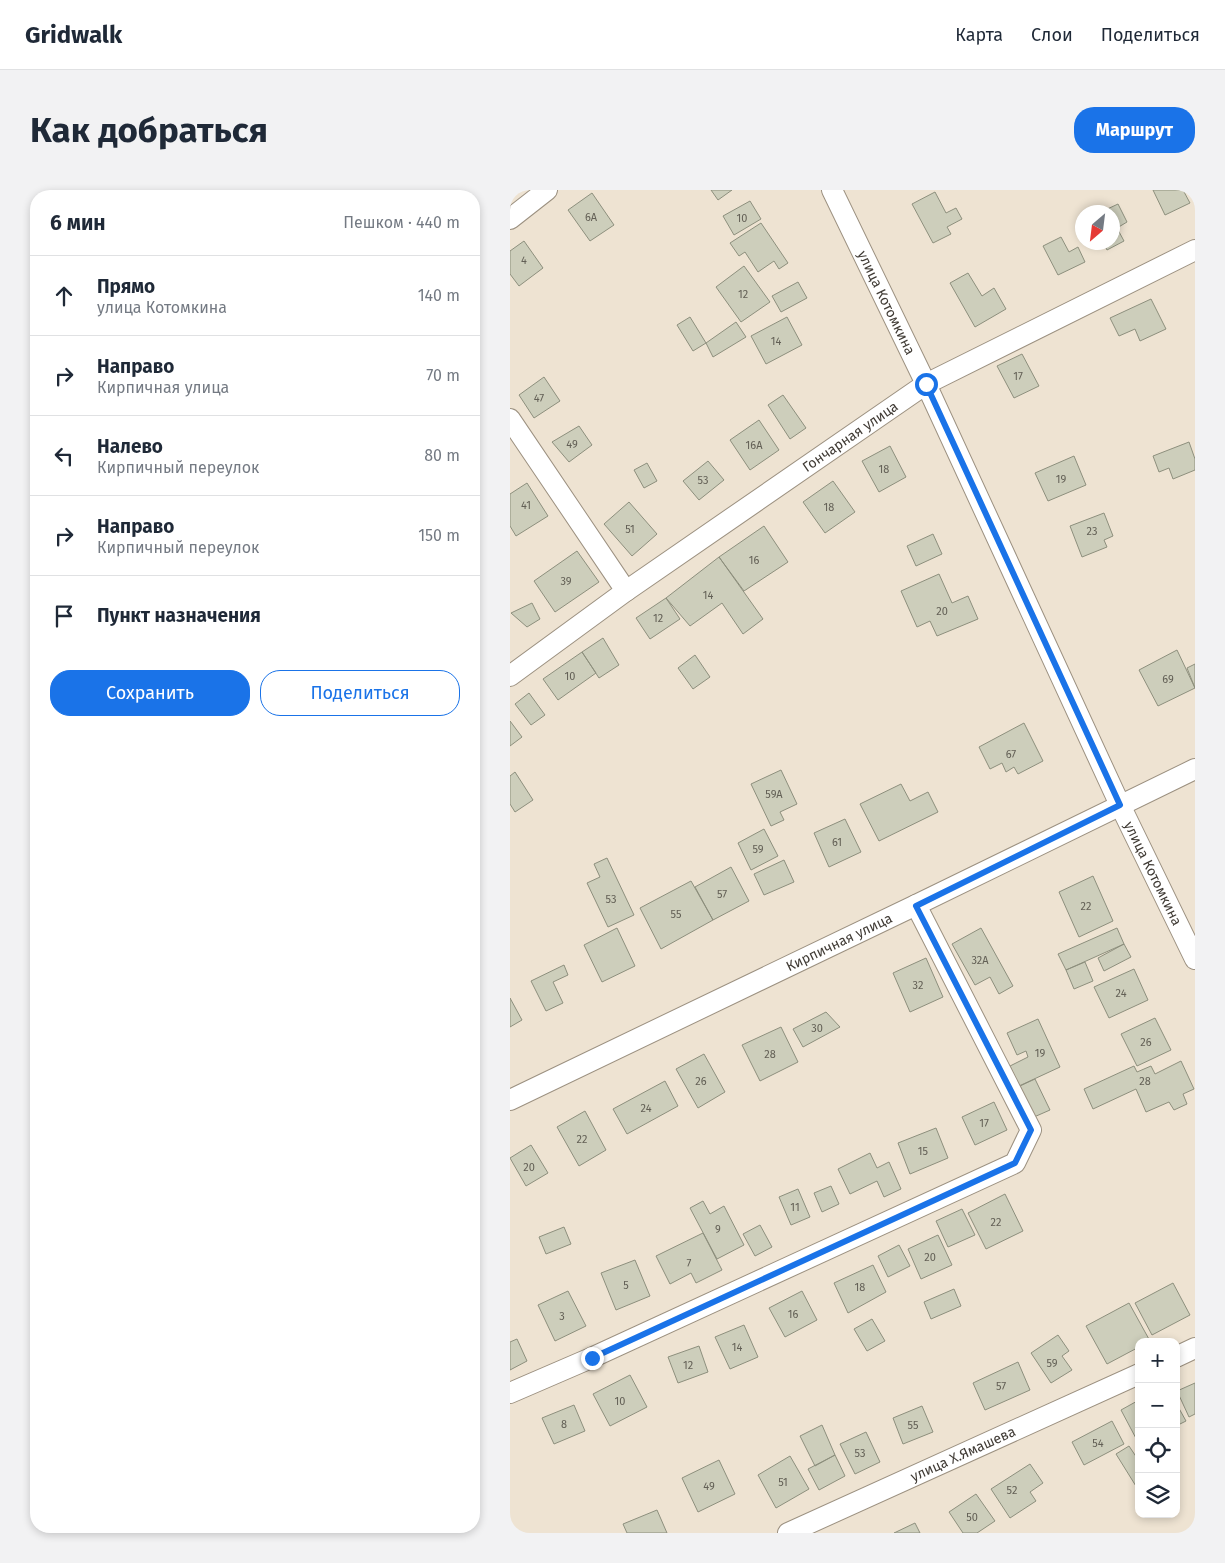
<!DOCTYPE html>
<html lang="ru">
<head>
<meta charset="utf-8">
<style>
	body { margin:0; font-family:"Fira Sans",sans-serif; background:#f2f2f3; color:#1f2937 }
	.controls { position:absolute; right:15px; bottom:15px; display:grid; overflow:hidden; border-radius:10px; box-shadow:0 2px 8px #0003 }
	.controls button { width:45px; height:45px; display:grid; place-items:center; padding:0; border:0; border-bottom:1px solid #e0e1e3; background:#fff; color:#1f2937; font:25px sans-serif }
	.compass { position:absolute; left:565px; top:15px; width:45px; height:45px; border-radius:50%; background:#fff; box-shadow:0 2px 8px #0003; rotate:208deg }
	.stop { position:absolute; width:15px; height:15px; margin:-11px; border:4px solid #1a73e8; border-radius:50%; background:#fff }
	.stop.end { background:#1a73e8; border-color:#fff; box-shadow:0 1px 5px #0008 }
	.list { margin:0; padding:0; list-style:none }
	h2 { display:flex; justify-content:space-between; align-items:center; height:65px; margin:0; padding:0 20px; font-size:21px }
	h2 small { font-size:16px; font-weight:400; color:#747a83 }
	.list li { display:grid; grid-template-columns:32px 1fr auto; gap:15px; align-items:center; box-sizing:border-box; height:80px; padding:0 20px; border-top:1px solid #e0e1e3 }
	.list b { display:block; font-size:19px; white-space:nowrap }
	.list p { margin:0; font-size:16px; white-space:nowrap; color:#747a83 }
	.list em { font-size:16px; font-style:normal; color:#747a83 }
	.actions { display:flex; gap:10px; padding:15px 20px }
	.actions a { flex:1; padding:11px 0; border:1px solid #1a73e8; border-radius:20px; text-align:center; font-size:18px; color:#1a73e8 }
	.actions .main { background:#1a73e8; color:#fff }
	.icon { flex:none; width:28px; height:28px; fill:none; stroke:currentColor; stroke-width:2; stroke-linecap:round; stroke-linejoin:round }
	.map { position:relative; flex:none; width:685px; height:1343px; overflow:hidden; border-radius:20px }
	header { display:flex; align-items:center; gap:30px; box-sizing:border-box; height:70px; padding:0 25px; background:#fff; border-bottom:1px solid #e0e1e3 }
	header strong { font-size:24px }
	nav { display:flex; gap:28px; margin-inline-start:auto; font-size:18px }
	.intro { display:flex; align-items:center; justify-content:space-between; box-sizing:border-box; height:120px; padding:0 30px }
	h1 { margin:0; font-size:35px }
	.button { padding:12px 22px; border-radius:20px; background:#1a73e8; color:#fff; font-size:18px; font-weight:700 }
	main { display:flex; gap:30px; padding:0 30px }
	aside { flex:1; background:#fff; border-radius:20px; box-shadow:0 2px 8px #0003 }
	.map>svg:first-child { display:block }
	.building { fill:#cdcebb; stroke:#8d8f7d }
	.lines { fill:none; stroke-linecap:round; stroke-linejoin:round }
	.street-casing { stroke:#9c9181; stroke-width:22 }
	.street { stroke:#fff; stroke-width:20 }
	.route { stroke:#1a73e8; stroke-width:6 }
	.labels { text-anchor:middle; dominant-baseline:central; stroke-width:4; stroke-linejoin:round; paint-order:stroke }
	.number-label { font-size:11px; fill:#636056 }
	.street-label { font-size:14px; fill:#403b35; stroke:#fcf0df }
</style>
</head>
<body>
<header>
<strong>Gridwalk</strong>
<nav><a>Карта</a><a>Слои</a><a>Поделиться</a></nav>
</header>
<div class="intro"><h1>Как добраться</h1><a class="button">Маршрут</a></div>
<main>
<aside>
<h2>6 мин<small>Пешком · 440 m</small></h2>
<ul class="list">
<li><svg class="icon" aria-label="ahead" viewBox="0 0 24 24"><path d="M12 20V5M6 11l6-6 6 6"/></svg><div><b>Прямо</b><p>улица Котомкина</p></div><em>140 m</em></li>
<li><svg class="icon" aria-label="right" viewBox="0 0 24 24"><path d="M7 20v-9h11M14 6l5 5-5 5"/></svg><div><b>Направо</b><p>Кирпичная улица</p></div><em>70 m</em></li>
<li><svg class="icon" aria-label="left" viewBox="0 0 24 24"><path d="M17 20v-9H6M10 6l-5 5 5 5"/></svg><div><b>Налево</b><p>Кирпичный переулок</p></div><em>80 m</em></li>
<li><svg class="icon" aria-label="right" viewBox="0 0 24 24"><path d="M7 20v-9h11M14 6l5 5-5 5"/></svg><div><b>Направо</b><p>Кирпичный переулок</p></div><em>150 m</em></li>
<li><svg class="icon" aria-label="arrive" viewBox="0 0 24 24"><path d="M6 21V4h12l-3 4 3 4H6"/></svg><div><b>Пункт назначения</b></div></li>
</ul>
<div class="actions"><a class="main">Сохранить</a><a>Поделиться</a></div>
</aside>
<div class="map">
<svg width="685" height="1343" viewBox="0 0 685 1343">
	<rect width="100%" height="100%" fill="#eee3d2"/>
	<path class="building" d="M201,0H222L208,10Z
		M643,0H673L680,13L655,25Z
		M425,2L436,23L446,18L452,29L437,37L441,44L423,53L402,14Z
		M82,3L104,35L80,51L58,20Z
		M240,11L251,29L224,45L213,26Z
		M608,14L617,32L607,38L614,51L597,60L593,52H602V22H591Z
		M251,33L278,73L269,79L264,71L248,82L235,62L229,66L220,53Z
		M551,47L559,62L568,57L575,72L548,85L533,56Z
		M14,51L33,78L9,96L0,84V61Z
		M234,76L260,112L231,132L206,97Z
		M458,83L472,106L484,98L496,119L465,137L440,93Z
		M288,92L297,108L271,122L262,106Z
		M641,109L656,139L630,151L625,139L609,146L600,128Z
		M180,127L196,153L183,161L167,135Z
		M277,127L292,155L256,174L241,146Z
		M226,132L236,147L203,167L196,153Z
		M512,164L529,196L504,208L487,176Z
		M34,187L50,211L24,228L9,205Z
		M273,205L296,238L280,249L258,215Z
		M249,230L269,260L240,280L220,250Z
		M69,236L82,255L59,272L42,252Z
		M679,252L685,269V280L663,289L659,278L649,282L643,266Z
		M380,256L396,287L369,302L352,271Z
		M564,266L576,295L538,311L525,283Z
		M198,271L214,290L189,310L173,291Z
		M137,273L147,291L134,298L124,280Z
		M323,291L345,322L315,343L293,312Z
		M17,293L38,326L6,346L0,336V304Z
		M119,312L147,344L122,366L94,334Z
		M594,323L603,346L594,350L597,357L572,367L560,336Z
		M254,336L278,372L234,401L209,367Z
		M423,344L432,364L406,376L397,356Z
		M67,361L89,392L45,422L24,391Z
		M209,367L253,429L233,444L212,413L180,436L156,408Z
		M429,384L442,413L458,406L468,429L427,446L420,431L407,437L391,401Z
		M156,408L170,429L140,449L126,428Z
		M22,413L30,429L17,437L1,423Z
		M93,448L109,475L89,488L72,462Z
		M667,460L685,498L648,516L629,480Z
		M72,462L86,483L48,510L33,489Z
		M185,465L200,487L183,499L168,478Z
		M685,474V498L677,478Z
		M19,503L35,525L21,535L5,514Z
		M0,531L12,547L0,556Z
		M514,533L533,571L508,584L504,577L496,582L492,573L480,579L469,557Z
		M271,580L287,614L270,622L274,630L261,636L241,594Z
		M5,582L23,610L5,622L0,614V586Z
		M391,594L400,611L418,602L428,622L369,651L350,614Z
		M335,629L351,662L319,677L304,643Z
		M254,639L268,666L241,680L228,653Z
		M97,668L124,725L98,737L77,693L90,687L84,674Z
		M274,670L284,692L254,705L244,684Z
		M221,677L239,711L203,730L185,697Z
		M583,686L603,731L569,747L549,702Z
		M181,691L203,730L151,759L130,718Z
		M107,738L125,776L92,792L74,755Z
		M471,738L503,796L489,804L480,787L465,795L442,754Z
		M607,738L614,754L556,780L548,764Z
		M614,754L621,767L594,781L588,768Z
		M416,768L433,807L400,822L383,783Z
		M575,772L583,791L564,799L556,780Z
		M54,775L58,785L43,792L53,813L36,821L21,791Z
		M624,779L638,810L599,828L584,797Z
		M0,808L12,830L0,837Z
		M316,822L330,837L293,857L283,839Z
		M645,828L661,860L627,876L611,844Z
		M528,829L550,877L509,896L500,876L518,867L516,861L507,865L497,843Z
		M271,837L288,872L250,891L232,855Z
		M194,864L215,902L188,918L166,879Z
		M671,871L684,899L673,904L677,914L664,920L659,912L636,922L626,899L583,919L574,899L624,876L627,882L641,876L645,884Z
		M525,889L540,920L524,927L510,896Z
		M155,891L168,916L117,944L103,919Z
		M484,912L497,940L465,955L452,927Z
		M75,921L96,960L69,976L47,937Z
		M426,938L438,968L400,984L388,953Z
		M21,955L38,983L16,996L0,968Z
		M360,963L367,978L379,972L391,999L374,1007L367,991L340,1004L328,979Z
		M321,996L329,1014L312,1022L304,1003Z
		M288,999L300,1027L281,1035L269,1007Z
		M495,1004L513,1041L476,1059L458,1023Z
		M193,1011L200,1024L214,1016L234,1055L207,1069L180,1018Z
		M452,1019L465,1045L438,1057L426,1031Z
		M250,1035L262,1057L245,1066L233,1044Z
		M54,1037L61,1054L36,1064L29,1047Z
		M193,1043L212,1080L186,1093L181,1083L160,1094L146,1066Z
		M428,1045L442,1075L411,1089L398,1059Z
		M389,1055L400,1076L378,1087L368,1066Z
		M125,1070L140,1106L106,1120L91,1083Z
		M363,1075L376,1102L338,1123L324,1093Z
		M663,1093L680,1125L642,1145L625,1113Z
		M444,1099L451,1116L421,1129L414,1112Z
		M58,1101L76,1136L45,1151L28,1115Z
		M292,1101L307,1130L275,1147L259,1118Z
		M619,1113L640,1151L629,1152V1157L597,1174L576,1136Z
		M362,1129L375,1151L357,1161L344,1139Z
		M234,1135L248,1167L220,1179L205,1147Z
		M548,1145L559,1161L552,1166L562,1180L541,1193L521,1163Z
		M7,1149L17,1171L0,1180V1152Z
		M189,1156L198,1182L168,1193L158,1167Z
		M508,1172L520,1200L475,1220L463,1193Z
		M120,1185L137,1217L100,1236L83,1204Z
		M685,1193V1224L679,1227L667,1201Z
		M629,1210V1254L611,1220Z
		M666,1213L676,1231L666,1236Z
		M64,1215L75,1241L44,1254L32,1228Z
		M412,1216L423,1242L393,1254L383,1228Z
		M602,1231L614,1254L574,1275L562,1252Z
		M312,1235L325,1265L305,1276L290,1246Z
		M356,1242L370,1272L345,1284L330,1254Z
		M619,1256L629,1271V1301L606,1264Z
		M325,1265L335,1286L309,1300L298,1279Z
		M280,1266L299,1299L266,1318L248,1285Z
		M209,1270L225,1304L188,1322L172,1288Z
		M520,1274L533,1293L520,1302L526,1311L500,1328L481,1299Z
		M466,1304L485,1331L467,1343H453L439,1322Z
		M147,1320L157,1343H117L113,1334Z
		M405,1333L410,1343H384Z"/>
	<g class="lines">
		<g class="street-casing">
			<g id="street">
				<path id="s1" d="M322,0L416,194L610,615L685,769"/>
				<path d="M0,29L37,0"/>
				<path d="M0,229L116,401"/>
				<path id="s2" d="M0,486L116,401L416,194L685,60"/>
				<path id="s3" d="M0,910L406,715L685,579"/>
				<path d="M666,1167L685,1158"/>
				<path d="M0,1203L81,1168L505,973L521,940L406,715"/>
				<path id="s4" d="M278,1343L629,1184"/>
			</g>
		</g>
		<use href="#street" class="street"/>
	</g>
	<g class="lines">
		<path class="route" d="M82,1168L505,973L521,940L406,716L610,615L416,194"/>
	</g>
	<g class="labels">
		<g class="number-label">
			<text x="81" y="27">6А</text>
			<text x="232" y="28">10</text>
			<text x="14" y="70">4</text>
			<text x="233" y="104">12</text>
			<text x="266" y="151">14</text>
			<text x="508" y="186">17</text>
			<text x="29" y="208">47</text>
			<text x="62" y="254">49</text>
			<text x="244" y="255">16А</text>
			<text x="374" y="279">18</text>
			<text x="551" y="289">19</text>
			<text x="193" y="290">53</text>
			<text x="16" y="315">41</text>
			<text x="319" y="317">18</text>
			<text x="120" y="339">51</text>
			<text x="582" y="341">23</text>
			<text x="244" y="370">16</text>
			<text x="56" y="391">39</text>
			<text x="198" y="405">14</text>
			<text x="432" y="421">20</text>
			<text x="148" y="428">12</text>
			<text x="60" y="486">10</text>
			<text x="658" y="489">69</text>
			<text x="501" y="564">67</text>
			<text x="264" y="604">59А</text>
			<text x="327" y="652">61</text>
			<text x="248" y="659">59</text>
			<text x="212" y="704">57</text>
			<text x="101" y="709">53</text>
			<text x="576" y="716">22</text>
			<text x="166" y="724">55</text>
			<text x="470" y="770">32А</text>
			<text x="408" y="795">32</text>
			<text x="611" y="803">24</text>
			<text x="307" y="838">30</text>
			<text x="636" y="852">26</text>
			<text x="530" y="863">19</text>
			<text x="260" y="864">28</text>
			<text x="191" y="891">26</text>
			<text x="635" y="891">28</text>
			<text x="136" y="918">24</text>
			<text x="474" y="933">17</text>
			<text x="72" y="949">22</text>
			<text x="413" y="961">15</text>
			<text x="19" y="977">20</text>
			<text x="285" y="1017">11</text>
			<text x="486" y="1032">22</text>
			<text x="208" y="1039">9</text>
			<text x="420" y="1067">20</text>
			<text x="179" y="1073">7</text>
			<text x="116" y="1095">5</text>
			<text x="350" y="1097">18</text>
			<text x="283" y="1124">16</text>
			<text x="52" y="1126">3</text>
			<text x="227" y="1157">14</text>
			<text x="542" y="1173">59</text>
			<text x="178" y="1175">12</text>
			<text x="491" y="1196">57</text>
			<text x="110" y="1211">10</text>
			<text x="54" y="1234">8</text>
			<text x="403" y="1235">55</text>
			<text x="588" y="1253">54</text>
			<text x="350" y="1263">53</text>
			<text x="273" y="1292">51</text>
			<text x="199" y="1296">49</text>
			<text x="502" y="1300">52</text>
			<text x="462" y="1327">50</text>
		</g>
		<g class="street-label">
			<text stroke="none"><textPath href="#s1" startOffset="125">улица Котомкина</textPath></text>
			<text stroke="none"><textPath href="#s2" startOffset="416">Гончарная улица</textPath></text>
			<text stroke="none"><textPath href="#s1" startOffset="755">улица Котомкина</textPath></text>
			<text stroke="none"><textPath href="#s3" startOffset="365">Кирпичная улица</textPath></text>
			<text stroke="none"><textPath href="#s4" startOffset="192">улица Х.Ямашева</textPath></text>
		</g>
	</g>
</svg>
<div class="controls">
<button>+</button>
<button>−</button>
<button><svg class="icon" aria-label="locate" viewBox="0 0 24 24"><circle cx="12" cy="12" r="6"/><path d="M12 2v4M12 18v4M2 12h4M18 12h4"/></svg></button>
<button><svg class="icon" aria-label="layers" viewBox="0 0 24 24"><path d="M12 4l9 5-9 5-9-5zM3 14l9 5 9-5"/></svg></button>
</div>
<svg class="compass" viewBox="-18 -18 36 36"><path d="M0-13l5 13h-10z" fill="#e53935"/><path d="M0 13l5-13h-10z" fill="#747a83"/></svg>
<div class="stop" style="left:416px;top:194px"></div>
<div class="stop end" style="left:82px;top:1168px"></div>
</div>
</main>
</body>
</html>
